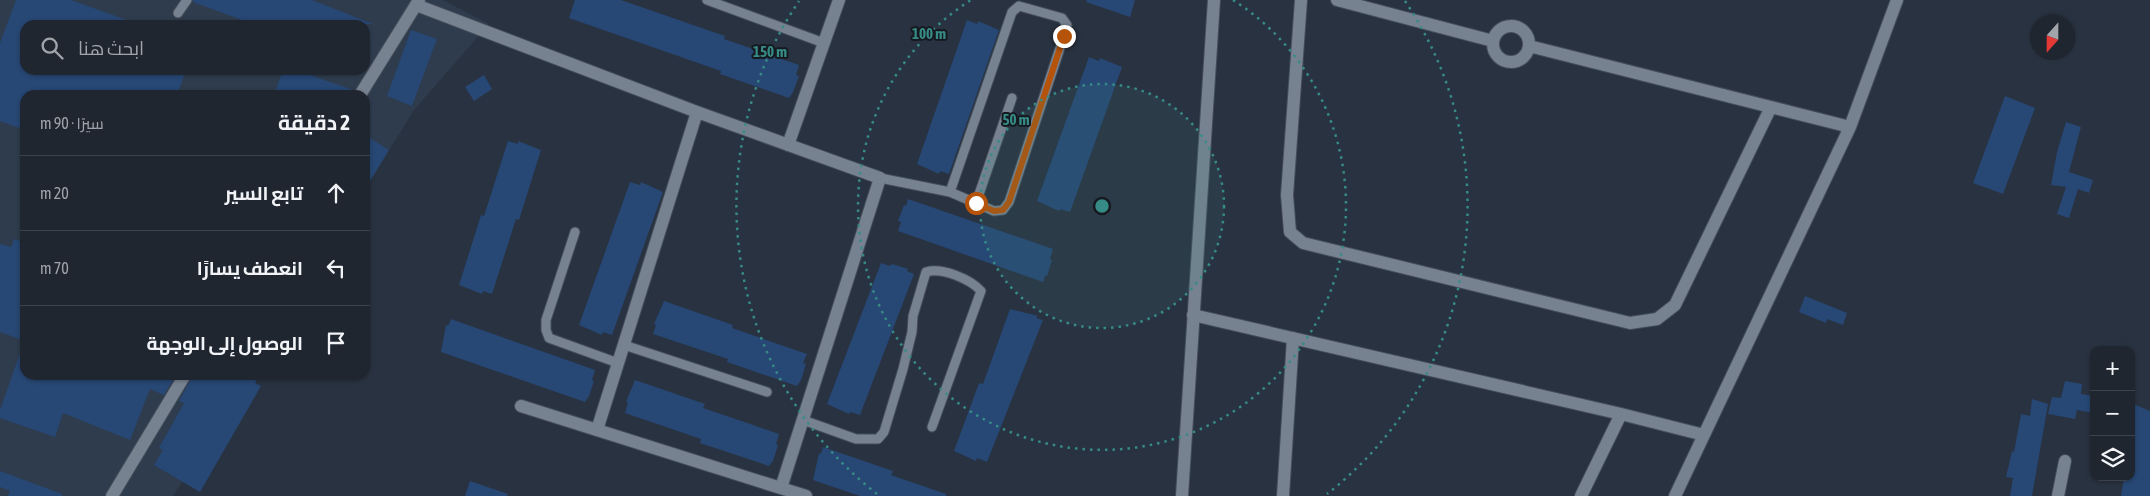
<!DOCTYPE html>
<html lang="ar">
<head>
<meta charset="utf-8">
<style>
	body { margin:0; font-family:"Asap Condensed",Cairo,sans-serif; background:#272e38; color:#f1f3f6; direction:rtl }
	.controls { position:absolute; right:15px; bottom:15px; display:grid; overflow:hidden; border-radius:10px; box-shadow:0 1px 4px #0004 }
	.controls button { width:45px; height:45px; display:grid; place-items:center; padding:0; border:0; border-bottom:1px solid #3c434c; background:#1f2630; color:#f1f3f6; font:25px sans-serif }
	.compass { position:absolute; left:2030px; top:15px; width:45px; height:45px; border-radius:50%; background:#1f2630; box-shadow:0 1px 4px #0004; rotate:201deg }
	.stop { position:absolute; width:15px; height:15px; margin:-11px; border:4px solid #b45309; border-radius:50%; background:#fff }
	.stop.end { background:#b45309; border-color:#fff; box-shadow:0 1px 5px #0008 }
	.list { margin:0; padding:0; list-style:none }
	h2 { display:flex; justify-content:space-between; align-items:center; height:65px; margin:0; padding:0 20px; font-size:21px }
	h2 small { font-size:16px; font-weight:400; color:#a1a5ab }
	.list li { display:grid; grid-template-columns:32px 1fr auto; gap:15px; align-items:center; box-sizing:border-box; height:75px; padding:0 20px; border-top:1px solid #3c434c }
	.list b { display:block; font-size:19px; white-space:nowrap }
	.list em { font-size:16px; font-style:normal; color:#a1a5ab }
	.icon { flex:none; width:28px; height:28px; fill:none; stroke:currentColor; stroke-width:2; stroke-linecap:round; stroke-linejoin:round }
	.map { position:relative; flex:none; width:2150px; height:496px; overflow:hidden; direction:ltr }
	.search { position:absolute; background:#1f2630; box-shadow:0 1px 4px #0004; left:20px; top:20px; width:350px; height:55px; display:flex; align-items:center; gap:12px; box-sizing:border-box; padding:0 18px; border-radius:15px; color:#a1a5ab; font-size:19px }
	.panel { position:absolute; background:#1f2630; box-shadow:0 1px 4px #0004; left:20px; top:90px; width:350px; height:290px; border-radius:15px; direction:rtl }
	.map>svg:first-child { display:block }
	.built { fill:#2f3c4e; fill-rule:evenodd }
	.building { fill:#274774 }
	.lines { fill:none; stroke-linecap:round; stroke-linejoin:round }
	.lane-casing { stroke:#444d58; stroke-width:11 }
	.street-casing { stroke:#444d58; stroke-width:14 }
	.secondary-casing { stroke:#444d58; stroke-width:14 }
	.lane { stroke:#778291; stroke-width:9 }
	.street { stroke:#778291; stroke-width:12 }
	.secondary { stroke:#778291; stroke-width:12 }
	.route { stroke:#b45309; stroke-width:6 }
	.ring { fill:none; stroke:#378b86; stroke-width:2.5; stroke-dasharray:2.5 5 }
	.centre { fill:#378b86; stroke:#161a20; stroke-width:2.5 }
	.ring-label { font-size:15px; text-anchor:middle; font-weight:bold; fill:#378b86; stroke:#161a20; stroke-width:4; stroke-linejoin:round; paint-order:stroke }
</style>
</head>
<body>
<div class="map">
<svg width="2150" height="496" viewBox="0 0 2150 496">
	<rect width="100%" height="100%" fill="#293240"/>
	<path class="built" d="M0,0H443L489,24L414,110L365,189V95H25V375H249L173,496H0ZM25,25H365V70H25Z"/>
	<path class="building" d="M16,0H71L135,23L25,25V70H186L177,95H25V130L0,121V43Z
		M193,0H312L373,24L256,25L193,2Z
		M575,0H621L725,36L724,39L799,65L796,75L799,76L793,92L789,98L720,74L721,71L569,18Z
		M1087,0H1135L1130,17L1086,2Z
		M967,20L977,24L978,21L999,30L949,174L940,171L939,174L917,164Z
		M411,30L437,39L412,106L387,96Z
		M1089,57L1099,61L1100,58L1122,67L1070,212L1060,209L1059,211L1037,201Z
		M283,70H296L353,90L352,95H274Z
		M484,75L492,89L474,101L465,87Z
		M2005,96L2035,108L2003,194L1973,183Z
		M2066,122L2081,127L2069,172L2093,180L2089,193L2078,189L2069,218L2057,214L2066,187L2051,185L2057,152Z
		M365,135L389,150L365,189Z
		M508,141L518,144V141L541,150L519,220L516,219L492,294L483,291L482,294L459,285L481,215L484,216Z
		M630,182L640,185L641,182L663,192L612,335L603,332L602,335L579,325Z
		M908,199L1053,249L1050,259L1052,260L1047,276H1045L1043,282L898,231L901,222L898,221L904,205L906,206Z
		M14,239L25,243V341L0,332V244L11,247Z
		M881,263L890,266L892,264L908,269L907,271L914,274L860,415L850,412L849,414L827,404Z
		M1805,296L1847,313L1843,325L1827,319L1826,323L1799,312Z
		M664,301L733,325L732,328L807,354L803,363L806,364L801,380L797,386L727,362L728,359L653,334L656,325L654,324Z
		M1010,309L1038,316L1036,318L1043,320L987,462L977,458L976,461L954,451L979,383L983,384Z
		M451,319L595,370L592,380L594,381L589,396L585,402L441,352L446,325L448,326Z
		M23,345L25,375H176L164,395L150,389L130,440L63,413L55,437L0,418V410Z
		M193,375H260L255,383L261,386L200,492L154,465L163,450L159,448L184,403L179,401Z
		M635,380L705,404L703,408L779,434L776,444L778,445L773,461L769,466L700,443L701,439L625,413L628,403L626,402Z
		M2065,381L2082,384L2081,394L2094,396V413L2077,410L2075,419L2048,414L2052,397L2061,398Z
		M2032,399L2048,404L2032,496H2010L2013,478L2006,477L2012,451L2014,452L2021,414L2030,416Z
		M2131,403L2150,411V496H2121L2124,477H2131Z
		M823,447L893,471L891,475L946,494V496H860L813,480L819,453L821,454Z
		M0,471L62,494V496H8L10,491L0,487Z
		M470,481L508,494L507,496H465Z"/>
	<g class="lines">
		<g class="lane-casing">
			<path id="lane" d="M707,0L824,43
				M178,13L187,0
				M880,178L950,192L994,211L1003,210L1009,202L1064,36L1067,25L1062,18L1019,6L1012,12L950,192
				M976,203L1012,98
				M575,232L546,320V330L549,338L618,363
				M624,345L767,392
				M803,420L856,439H878L884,432L903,369L912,332L913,316L926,272C942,267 970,279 981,291L932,427"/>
		</g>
		<g class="street-casing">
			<path id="street" d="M1301,0L1287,195L1290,232L1303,243L1630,323L1657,319L1675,305L1771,107
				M1337,0L1493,41
				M416,5L697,112L880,178L781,488
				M1493 44a18 18 0 1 1 36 0a18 18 0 1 1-36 0Z
				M1529,46L1850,127
				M360,95L419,0
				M788,145L839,0
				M1193,315L1621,414L1704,435
				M521,406L806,496
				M597,430L697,112
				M112,496L185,375
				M1283,496L1293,338
				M1581,496L1621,414
				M1675,496L1850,127L1897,0
				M2058,496L2065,461"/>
		</g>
		<g class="secondary-casing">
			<path id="secondary" d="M1182,496L1214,0"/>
		</g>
		<use href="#lane" class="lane"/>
		<use href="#street" class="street"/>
		<use href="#secondary" class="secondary"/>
	</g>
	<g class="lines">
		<path class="route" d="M976,203L994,211L1003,210L1009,202L1064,36"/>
	</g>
	<circle cx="1102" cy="206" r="122" fill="#378b86" fill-opacity=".12"/>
	<g class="ring">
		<circle cx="1102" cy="206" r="122"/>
		<path d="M1233 0A244 244 0 1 1 971 0"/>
		<path d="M877 494A366 366 0 0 1 799 1M1405 1A366 366 0 0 1 1327 494"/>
	</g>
	<circle cx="1102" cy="206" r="8" class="centre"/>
	<g class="ring-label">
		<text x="929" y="39">100 m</text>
		<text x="770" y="57">150 m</text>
		<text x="1016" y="125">50 m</text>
	</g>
</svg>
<div class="controls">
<button>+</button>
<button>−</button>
<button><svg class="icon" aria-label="layers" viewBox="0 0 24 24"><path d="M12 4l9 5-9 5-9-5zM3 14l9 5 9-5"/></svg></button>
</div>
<svg class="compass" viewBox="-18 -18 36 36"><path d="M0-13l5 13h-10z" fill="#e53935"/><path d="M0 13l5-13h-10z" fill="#a1a5ab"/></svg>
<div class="stop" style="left:976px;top:203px"></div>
<div class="stop end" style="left:1064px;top:36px"></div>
<div class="search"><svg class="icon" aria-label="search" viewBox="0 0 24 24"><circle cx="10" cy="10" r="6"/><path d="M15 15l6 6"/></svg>ابحث هنا</div>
<section class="panel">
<h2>2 دقيقة<small>سيرًا · 90 m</small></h2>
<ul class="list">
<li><svg class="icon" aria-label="ahead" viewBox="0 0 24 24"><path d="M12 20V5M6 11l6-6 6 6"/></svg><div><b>تابع السير</b></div><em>20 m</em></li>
<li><svg class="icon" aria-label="left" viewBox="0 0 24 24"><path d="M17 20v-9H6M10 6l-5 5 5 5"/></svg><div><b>انعطف يسارًا</b></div><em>70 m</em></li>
<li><svg class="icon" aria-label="arrive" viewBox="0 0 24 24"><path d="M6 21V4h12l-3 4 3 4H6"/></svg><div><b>الوصول إلى الوجهة</b></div></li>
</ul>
</section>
</div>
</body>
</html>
